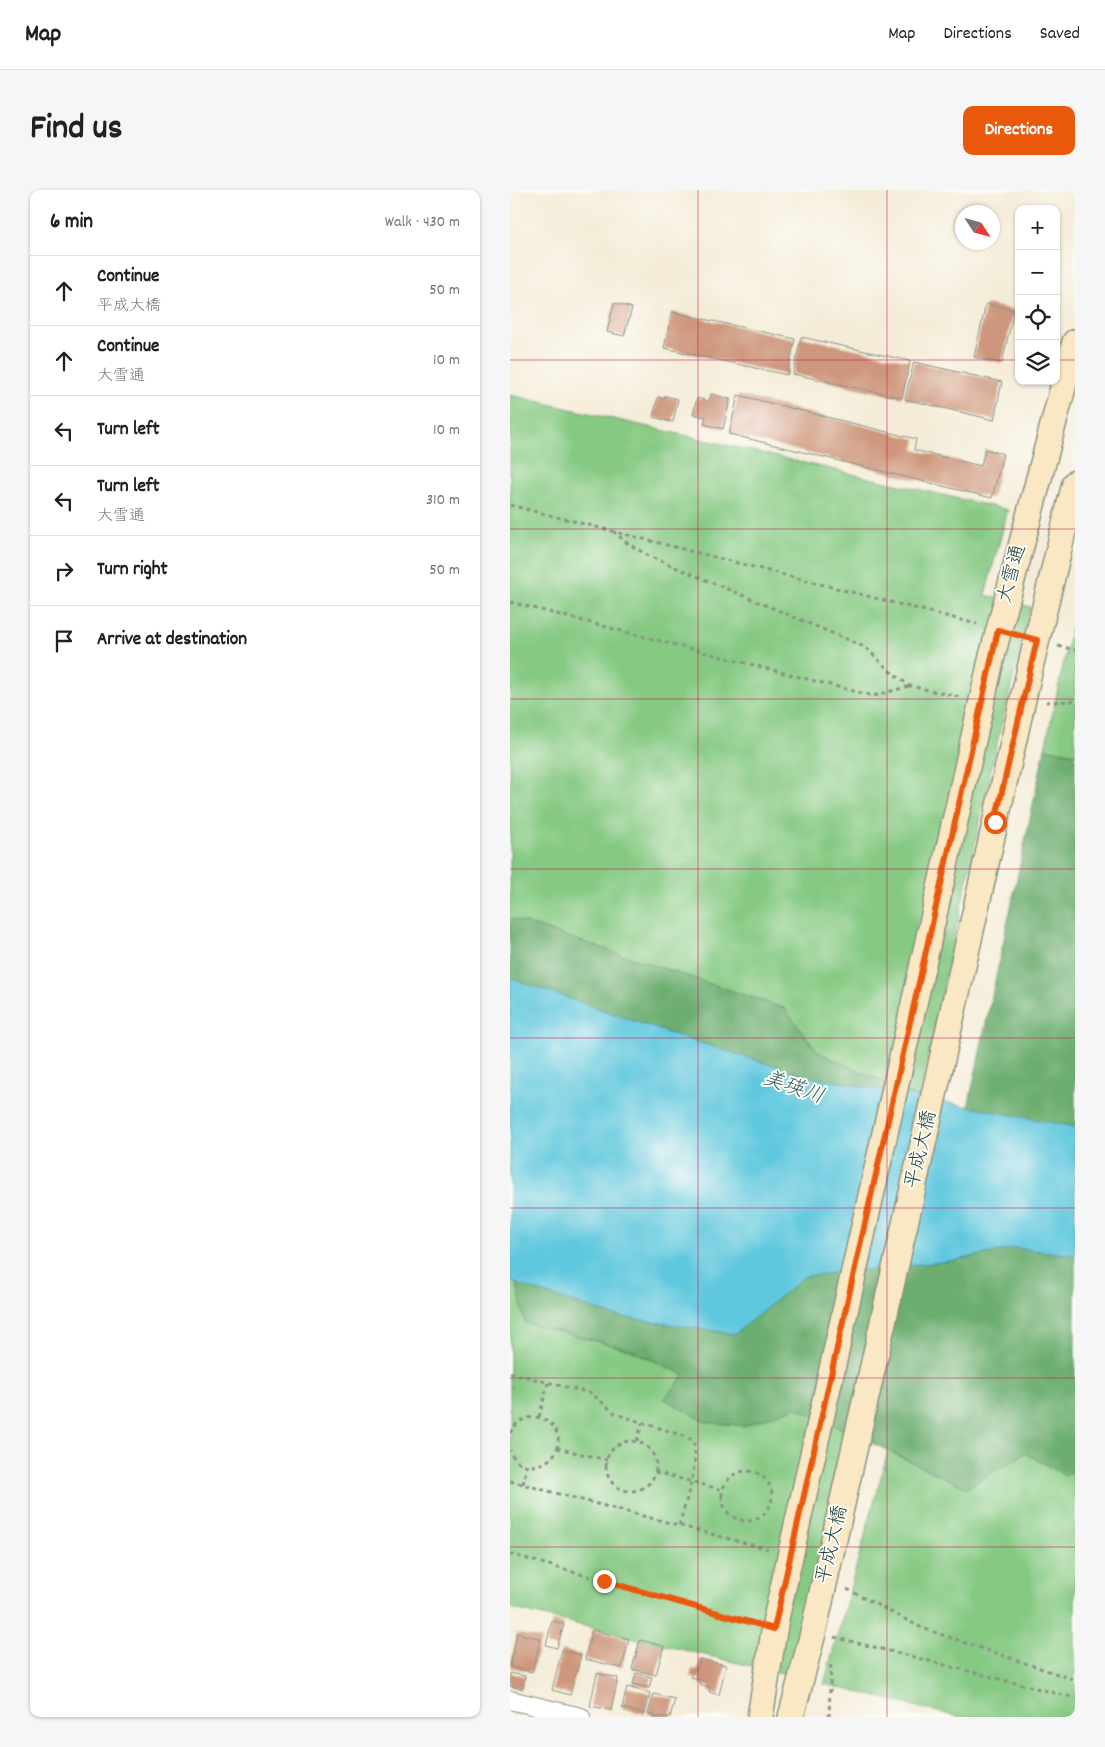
<!DOCTYPE html>
<html lang="en">
<head>
<meta charset="utf-8">
<style>
	body { margin:0; font-family:Dekko,"Klee One",sans-serif; background:#f6f6f6; color:#202124 }
	.controls { position:absolute; right:15px; top:15px; display:grid; overflow:hidden; border-radius:10px; box-shadow:0 1px 4px #0004 }
	.controls button { width:45px; height:45px; display:grid; place-items:center; padding:0; border:0; border-bottom:1px solid #e0e0e0; background:#fff; color:#202124; font:25px sans-serif }
	.compass { position:absolute; left:445px; top:15px; width:45px; height:45px; border-radius:50%; background:#fff; box-shadow:0 1px 4px #0004; rotate:126deg }
	.stop { position:absolute; width:15px; height:15px; margin:-11px; border:4px solid #ea580c; border-radius:50%; background:#fff }
	.stop.end { background:#ea580c; border-color:#fff; box-shadow:0 1px 5px #0008 }
	.list { margin:0; padding:0; list-style:none }
	h2 { display:flex; justify-content:space-between; align-items:center; height:65px; margin:0; padding:0 20px; font-size:21px }
	h2 small { font-size:16px; font-weight:400; color:#757577 }
	.list li { display:grid; grid-template-columns:32px 1fr auto; gap:15px; align-items:center; box-sizing:border-box; height:70px; padding:0 20px; border-top:1px solid #e0e0e0 }
	.list b { display:block; font-size:19px; white-space:nowrap }
	.list p { margin:0; font-size:16px; white-space:nowrap; color:#757577 }
	.list em { font-size:16px; font-style:normal; color:#757577 }
	.icon { flex:none; width:28px; height:28px; fill:none; stroke:currentColor; stroke-width:2; stroke-linecap:round; stroke-linejoin:round }
	.map { position:relative; flex:none; width:565px; height:1527px; overflow:hidden; border-radius:10px }
	header { display:flex; align-items:center; gap:30px; box-sizing:border-box; height:70px; padding:0 25px; background:#fff; border-bottom:1px solid #e0e0e0 }
	header strong { font-size:24px }
	nav { display:flex; gap:28px; margin-inline-start:auto; font-size:18px }
	.intro { display:flex; align-items:center; justify-content:space-between; box-sizing:border-box; height:120px; padding:0 30px }
	h1 { margin:0; font-size:35px }
	.button { padding:12px 22px; border-radius:10px; background:#ea580c; color:#fff; font-size:18px; font-weight:700 }
	main { display:flex; gap:30px; padding:0 30px }
	aside { flex:1; background:#fff; border-radius:10px; box-shadow:0 1px 4px #0004 }
	.map>svg:first-child { display:block }
	.green { fill:#85c982; stroke:#52835b }
	.forest { fill:#6cad70; stroke:#467552 }
	.water { fill:#61c8de; stroke:#408289 }
	.building { fill:#ce967c }
	.lines { fill:none; stroke-linecap:round; stroke-linejoin:round }
	.street-casing { stroke:#8a9486; stroke-width:20 }
	.secondary-casing { stroke:#8a9486; stroke-width:28 }
	.path { stroke:#8a9486; stroke-width:3; stroke-dasharray:4 4; stroke-linecap:butt }
	.street { stroke:#fff; stroke-width:18 }
	.secondary { stroke:#fae7c3; stroke-width:25 }
	.secondary-bridge-casing { stroke:#8a9486; stroke-width:28; stroke-linecap:butt }
	.secondary-bridge { stroke:#fae7c3; stroke-width:25 }
	.route { stroke:#ea580c; stroke-width:6 }
	.grid { fill:none; stroke:#c2185b; stroke-width:1; stroke-opacity:0.55 }
	.labels { text-anchor:middle; dominant-baseline:central; stroke-width:4; stroke-linejoin:round; paint-order:stroke }
	.street-label { font-size:20px; fill:#1f3d34; stroke:#fdfcf7 }
	.water-label { font-size:21px; font-style:italic; fill:#30605e; stroke:#fdfcf7 }
</style>
</head>
<body>
<header>
<strong>Map</strong>
<nav><a>Map</a><a>Directions</a><a>Saved</a></nav>
</header>
<div class="intro"><h1>Find us</h1><a class="button">Directions</a></div>
<main>
<aside>
<h2>6 min<small>Walk · 430 m</small></h2>
<ul class="list">
<li><svg class="icon" aria-label="ahead" viewBox="0 0 24 24"><path d="M12 20V5M6 11l6-6 6 6"/></svg><div><b>Continue</b><p>平成大橋</p></div><em>50 m</em></li>
<li><svg class="icon" aria-label="ahead" viewBox="0 0 24 24"><path d="M12 20V5M6 11l6-6 6 6"/></svg><div><b>Continue</b><p>大雪通</p></div><em>10 m</em></li>
<li><svg class="icon" aria-label="left" viewBox="0 0 24 24"><path d="M17 20v-9H6M10 6l-5 5 5 5"/></svg><div><b>Turn left</b></div><em>10 m</em></li>
<li><svg class="icon" aria-label="left" viewBox="0 0 24 24"><path d="M17 20v-9H6M10 6l-5 5 5 5"/></svg><div><b>Turn left</b><p>大雪通</p></div><em>310 m</em></li>
<li><svg class="icon" aria-label="right" viewBox="0 0 24 24"><path d="M7 20v-9h11M14 6l5 5-5 5"/></svg><div><b>Turn right</b></div><em>50 m</em></li>
<li><svg class="icon" aria-label="arrive" viewBox="0 0 24 24"><path d="M6 21V4h12l-3 4 3 4H6"/></svg><div><b>Arrive at destination</b></div></li>
</ul>
</aside>
<div class="map">
<svg width="565" height="1527" viewBox="0 0 565 1527">
	<rect width="100%" height="100%" fill="#fdfcf7"/>
	<filter id="ink" filterUnits="userSpaceOnUse"><feTurbulence type="fractalNoise" baseFrequency=".02" numOctaves="2"/><feDisplacementMap in="SourceGraphic" scale="10" xChannelSelector="R" yChannelSelector="G"/><feConvolveMatrix kernelMatrix="1 2 1 2 8 2 1 2 1" color-interpolation-filters="sRGB"/></filter>
	<filter id="wash" filterUnits="userSpaceOnUse"><feTurbulence type="fractalNoise" baseFrequency=".0096" numOctaves="4" result="noise"/><feDisplacementMap in="SourceGraphic" scale="20" xChannelSelector="R" yChannelSelector="G"/><feGaussianBlur stdDeviation="1.12" result="paint"/><feColorMatrix in="noise" values="0 0 0 0 0 0 0 0 0 0 0 0 0 0 0 0 0 1.4 0 .05"/><feComposite in="paint" operator="in"/></filter>
	<g filter="url(#wash)">
		<rect width="100%" height="100%" fill="#f4ecd8"/>
		<path class="green" d="M0,205L498,320L475,405L521,417L488,549L409,908L308,862L274,818L0,728Z
			M563,430H565V564L535,558Z
			M0,1089L7,1094L15,1133L121,1160L175,1185L234,1236L286,1217L339,1242L282,1486L0,1418Z
			M378,1261L457,1298L515,1262L555,1285L565,1283V1527H449L314,1494Z"/>
		<path class="forest" d="M535,558L565,564V937L458,917Z
			M0,728L274,818L308,862L409,908L297,886L159,843L0,788Z
			M505,1058L565,1065V1283L555,1285L515,1263L457,1298L286,1217L234,1236L196,1232L154,1209L174,1185L121,1160L15,1133L7,1094L105,1126L224,1144L295,1086L442,1071Z"/>
		<path class="water" d="M0,788L159,843L297,886L565,937V1065L505,1058L442,1071L295,1086L225,1144L105,1126L7,1094L0,1089Z"/>
		<g id="blocks">
			<path class="building" d="M104,113L122,118L114,146L97,142Z
				M476,114L504,120L492,173L464,167Z
				M162,122L285,149L277,185L154,158Z
				M291,147L400,171L392,208L283,184Z
				M404,172L492,192L484,230L395,209Z
				M201,204L220,209L213,239L194,234L196,227L183,224L187,208L199,211Z
				M228,205L406,249L404,260L471,276L475,259L493,264L482,308L219,244Z
				M155,206L168,209L163,232L143,227L148,207L154,209Z
				M42,1431L54,1434L47,1458L36,1455Z
				M82,1440L119,1449L112,1478L75,1469Z
				M7,1443L31,1449L22,1482L0,1477Z
				M130,1450L154,1456L146,1485L122,1479Z
				M52,1460L71,1465L60,1505L42,1500Z
				M190,1469L216,1475L209,1505L199,1502L200,1497L189,1494L190,1489L180,1487L182,1479L187,1480Z
				M0,1483L15,1486L12,1499L0,1496Z
				M87,1483L108,1488L101,1520L80,1516Z
				M126,1483L142,1487L139,1498L123,1494Z
				M117,1497L140,1503L135,1524L112,1518Z
				M144,1504L165,1509L160,1527H143V1525L138,1524Z"/>
		</g>
	</g>
	<g filter="url(#ink)">
		<use href="#blocks" fill-opacity="0" stroke="#8a9486" stroke-width="1"/>
		<g class="lines">
			<g class="street-casing">
				<path id="street" d="M0,1510L71,1527"/>
			</g>
			<g class="secondary-casing">
				<path id="secondary" d="M482,466L565,152
					M520,478L565,293
					M250,1527L266,1429
					M281,1527L303,1443"/>
			</g>
			<path class="path" d="M0,315L467,434
				M103,341L117,353L139,366L355,457L381,482L400,496L450,507
				M0,412L363,506L400,496
				M548,456L565,460
				M536,512L565,511
				M0,1183L81,1203L106,1224L177,1247L183,1251C190,1274 175,1312 169,1336
				M29,1227L38,1193
				M0,1243C9,1224 36,1221 46,1241C60,1271 10,1292 0,1260
				M127,1251L132,1233
				M96 1276a25 25 0 1 1 50 0a25 25 0 1 1-50 0Z
				M47,1258L97,1270
				M212 1306a25 25 0 1 1 50 0a25 25 0 1 1-50 0Z
				M145,1282L213,1300
				M0,1291L258,1359
				M13,1294L17,1276
				M0,1364L242,1433
				M337,1399L412,1438L565,1490
				M324,1447L565,1508
				M319,1527L321,1471"/>
			<use href="#street" class="street"/>
			<use href="#secondary" class="secondary"/>
			<g class="secondary-bridge-casing">
				<path id="secondary-bridge" d="M266,1429L482,466
					M303,1443L520,478"/>
			</g>
			<use href="#secondary-bridge" class="secondary-bridge"/>
		</g>
	</g>
	<g class="lines" filter="url(#ink)">
		<path class="route" d="M94,1391L264,1439L488,440L527,450L485,632"/>
	</g>
	<path class="grid" d="M188,0V1527M377,0V1527M0,170H509M546,170H565M0,339H565M0,509H565M0,679H565M0,848H565M0,1018H565M0,1188H565M0,1357H565"/>
	<g class="labels">
		<g class="street-label">
			<text transform="translate(503 384) rotate(-75)">大雪通</text>
			<text transform="translate(412 960) rotate(-77)">平成大橋</text>
			<text transform="translate(323 1355) rotate(-77)">平成大橋</text>
		</g>
		<g class="water-label">
			<text transform="translate(283 899) rotate(19)">美瑛川</text>
		</g>
	</g>
</svg>
<div class="controls">
<button>+</button>
<button>−</button>
<button><svg class="icon" aria-label="locate" viewBox="0 0 24 24"><circle cx="12" cy="12" r="6"/><path d="M12 2v4M12 18v4M2 12h4M18 12h4"/></svg></button>
<button><svg class="icon" aria-label="layers" viewBox="0 0 24 24"><path d="M12 4l9 5-9 5-9-5zM3 14l9 5 9-5"/></svg></button>
</div>
<svg class="compass" viewBox="-18 -18 36 36"><path d="M0-13l5 13h-10z" fill="#e53935"/><path d="M0 13l5-13h-10z" fill="#757577"/></svg>
<div class="stop" style="left:485px;top:632px"></div>
<div class="stop end" style="left:94px;top:1391px"></div>
</div>
</main>
</body>
</html>
